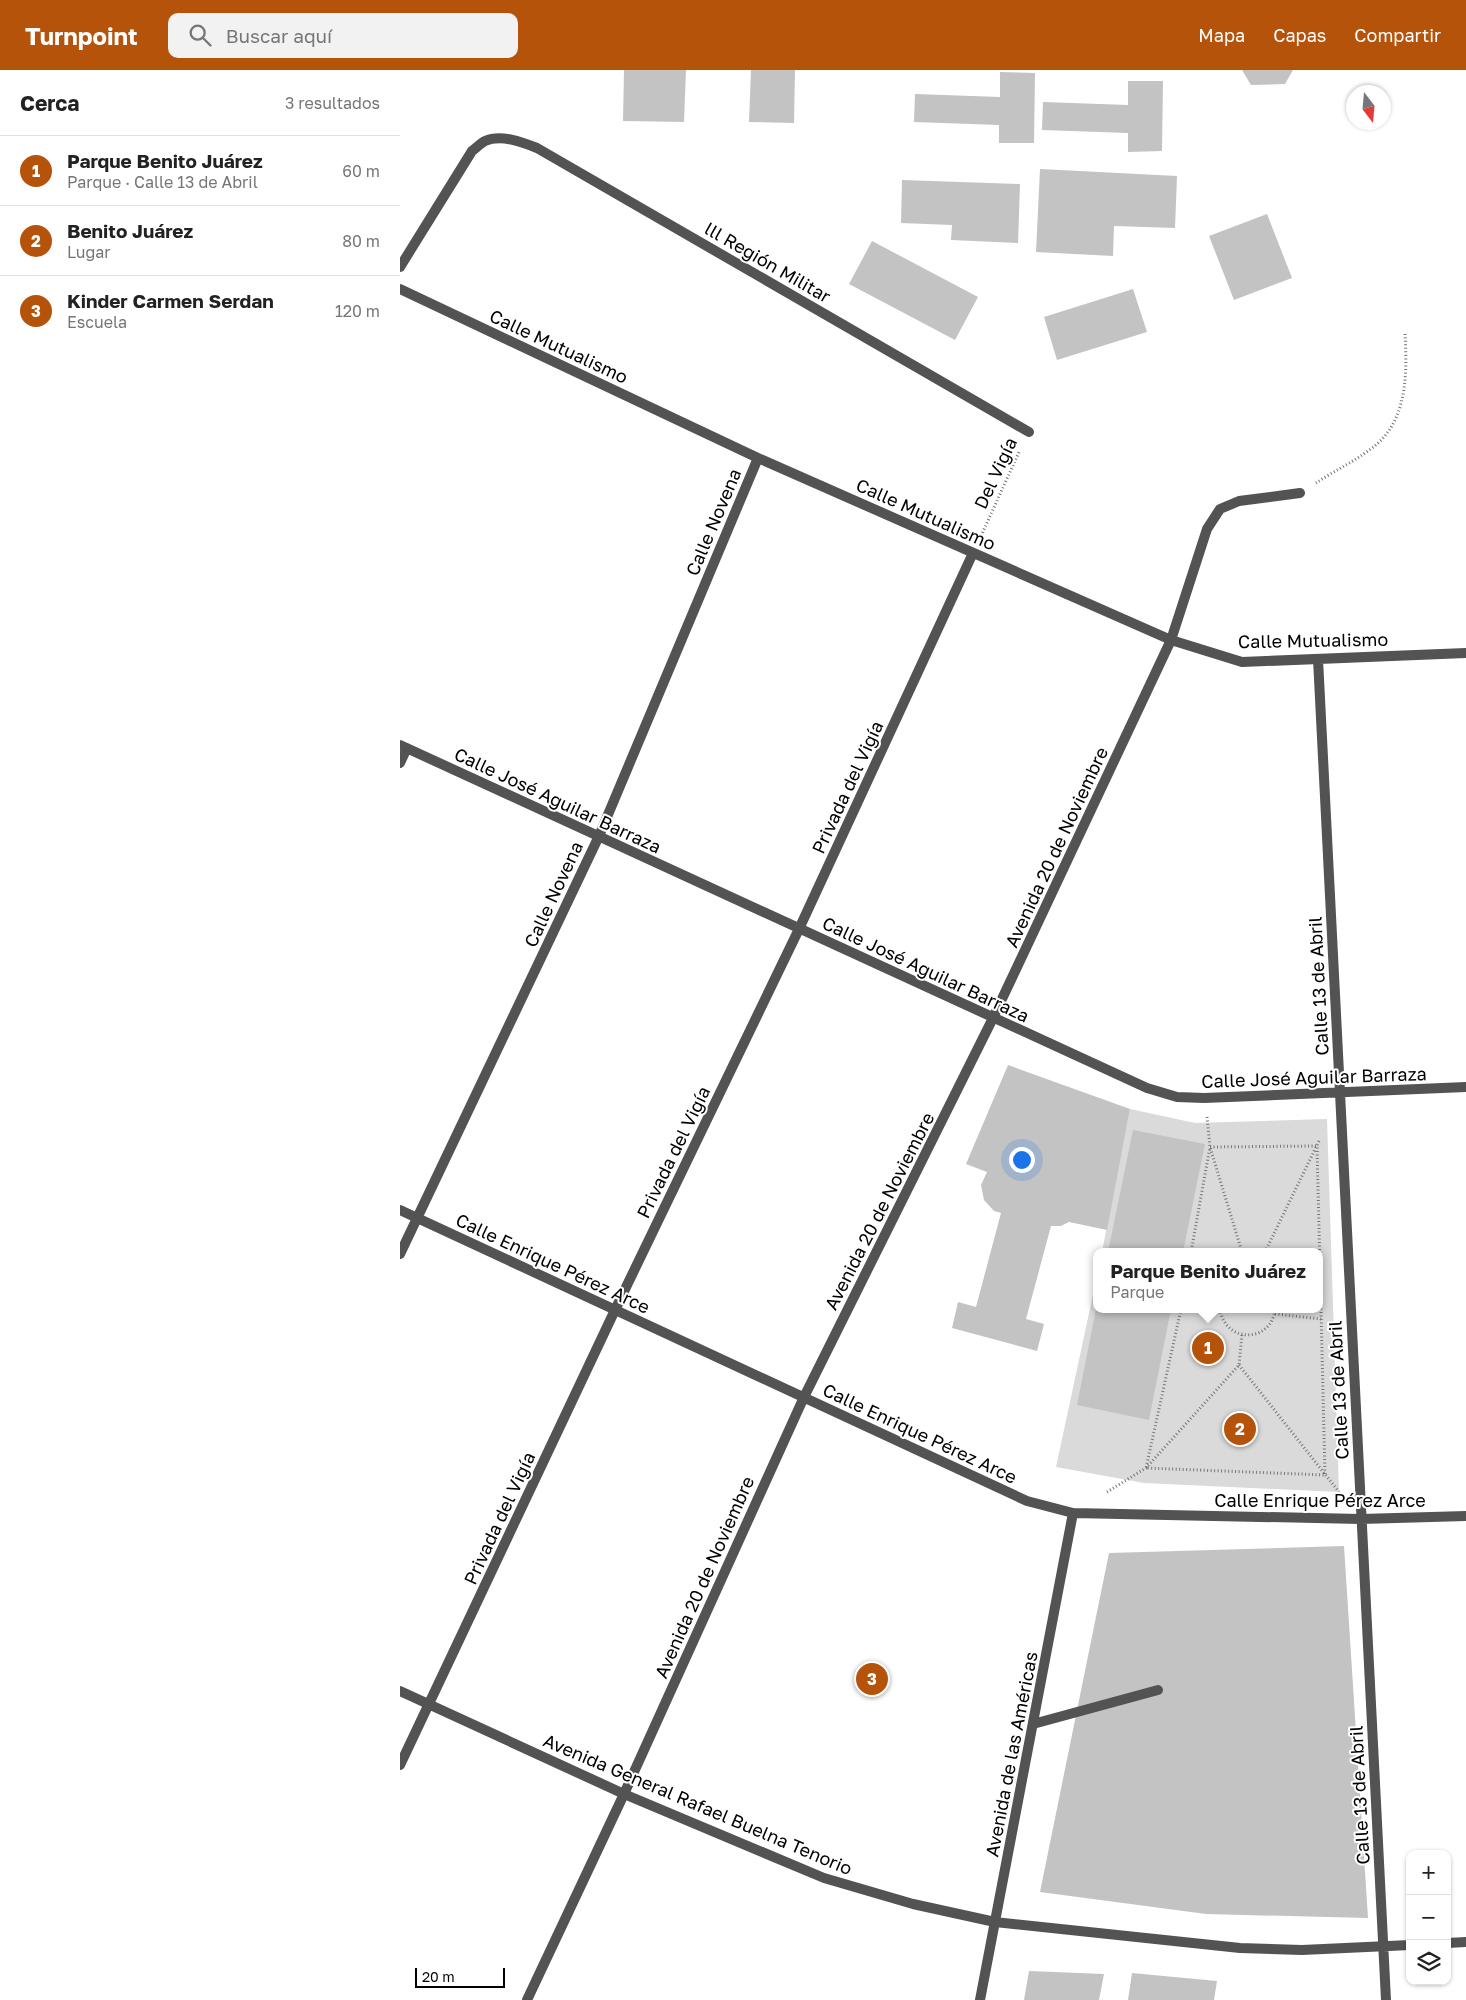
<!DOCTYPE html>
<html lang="es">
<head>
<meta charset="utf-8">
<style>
	body { margin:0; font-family:"Golos Text",sans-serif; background:#f2f2f2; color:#222 }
	.controls { position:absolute; right:15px; bottom:15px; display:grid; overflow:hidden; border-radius:10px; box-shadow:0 1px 4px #0004 }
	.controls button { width:45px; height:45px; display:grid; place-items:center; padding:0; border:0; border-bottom:1px solid #e0e0e0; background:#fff; color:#222; font:25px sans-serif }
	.compass { position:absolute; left:946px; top:15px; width:45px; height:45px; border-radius:50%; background:#fff; box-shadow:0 1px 4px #0004; rotate:164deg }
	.scale { position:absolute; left:15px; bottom:12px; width:90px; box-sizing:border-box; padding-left:5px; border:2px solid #000; border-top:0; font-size:14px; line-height:18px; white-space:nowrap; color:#000; -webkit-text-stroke:4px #fff; paint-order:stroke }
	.you { position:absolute; left:621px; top:1089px; width:18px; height:18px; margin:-12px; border:4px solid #fff; border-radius:50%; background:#1a73e8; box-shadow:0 0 0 8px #1a73e833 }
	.badge { display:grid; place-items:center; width:32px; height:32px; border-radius:50%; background:#b45309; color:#fff; font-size:16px; font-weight:700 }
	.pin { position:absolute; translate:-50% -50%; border:2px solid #fff; box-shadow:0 1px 5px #0006 }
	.popup { position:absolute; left:693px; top:1178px; width:230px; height:65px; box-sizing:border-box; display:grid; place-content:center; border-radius:10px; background:#fff; filter:drop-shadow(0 1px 4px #0005); font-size:16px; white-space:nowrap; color:#767676 }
	.popup b { font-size:19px; color:#222 }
	.popup::after { content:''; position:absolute; left:50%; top:100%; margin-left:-10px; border:10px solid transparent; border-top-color:#fff }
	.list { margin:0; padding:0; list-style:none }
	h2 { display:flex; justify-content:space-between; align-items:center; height:65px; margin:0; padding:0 20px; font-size:21px }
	h2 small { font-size:16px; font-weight:400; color:#767676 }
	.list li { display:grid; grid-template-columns:32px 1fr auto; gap:15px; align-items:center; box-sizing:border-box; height:70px; padding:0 20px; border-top:1px solid #e0e0e0 }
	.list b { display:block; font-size:19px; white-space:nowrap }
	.list p { margin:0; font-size:16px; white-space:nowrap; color:#767676 }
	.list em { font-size:16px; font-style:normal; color:#767676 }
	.icon { flex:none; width:28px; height:28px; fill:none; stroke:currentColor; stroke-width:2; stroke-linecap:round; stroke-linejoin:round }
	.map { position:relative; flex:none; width:1066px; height:1930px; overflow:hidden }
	header { display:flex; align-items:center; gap:30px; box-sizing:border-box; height:70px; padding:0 25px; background:#b45309; color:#fff }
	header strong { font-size:24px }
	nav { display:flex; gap:28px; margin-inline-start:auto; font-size:18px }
	.search { width:350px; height:45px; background:#f2f2f2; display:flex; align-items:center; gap:12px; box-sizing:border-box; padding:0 18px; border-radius:10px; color:#767676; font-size:19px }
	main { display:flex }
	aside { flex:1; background:#fff }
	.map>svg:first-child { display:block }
	.green { fill:#dadada }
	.building { fill:#c3c3c3 }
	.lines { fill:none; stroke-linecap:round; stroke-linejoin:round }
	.path { stroke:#757575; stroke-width:3; stroke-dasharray:1 2.5; stroke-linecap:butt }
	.lane { stroke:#535353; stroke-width:10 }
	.street { stroke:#535353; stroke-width:10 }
	.labels { text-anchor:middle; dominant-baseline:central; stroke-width:4; stroke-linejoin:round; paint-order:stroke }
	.street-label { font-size:18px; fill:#000; stroke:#fff }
</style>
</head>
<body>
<header>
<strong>Turnpoint</strong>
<div class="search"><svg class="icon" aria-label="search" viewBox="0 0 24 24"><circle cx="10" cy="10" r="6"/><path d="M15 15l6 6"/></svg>Buscar aquí</div>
<nav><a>Mapa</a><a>Capas</a><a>Compartir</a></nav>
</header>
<main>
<aside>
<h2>Cerca<small>3 resultados</small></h2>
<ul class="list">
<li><span class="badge">1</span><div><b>Parque Benito Juárez</b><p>Parque · Calle 13 de Abril</p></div><em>60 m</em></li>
<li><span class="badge">2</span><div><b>Benito Juárez</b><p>Lugar</p></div><em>80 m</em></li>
<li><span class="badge">3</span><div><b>Kinder Carmen Serdan</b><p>Escuela</p></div><em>120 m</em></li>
</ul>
</aside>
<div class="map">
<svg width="1066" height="1930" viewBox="0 0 1066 1930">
	<rect width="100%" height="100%" fill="#fff"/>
	<path class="green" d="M730,1039L795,1053L927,1049L939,1422L744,1413L656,1397L697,1206V1239H919V1182H702Z"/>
	<path class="building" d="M224,0H286L284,52L223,51Z
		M351,0H395L394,53L349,52Z
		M842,0H893L885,14L851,15Z
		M600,2L635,3L634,73H599V55L514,52L515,24L600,27Z
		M728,11H763L762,81L728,82V63L642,60L643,32L728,35Z
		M640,99L777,106L775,158L714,156L713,186L636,182Z
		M502,110L620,114L618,173L551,170L552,155L501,153Z
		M867,144L892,208L834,230L809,166Z
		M472,171L578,227L555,270L449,214Z
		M733,219L747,262L657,290L644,247Z
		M608,995L730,1039L707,1160L669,1152L661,1156H651L626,1249L644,1254L637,1281L552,1258L558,1232L576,1237L601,1143L594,1141L584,1130L581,1115L587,1102L566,1094Z
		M733,1060L805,1074L783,1182H708Z
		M696,1239H771L749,1350L677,1335Z
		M944,1476L968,1848L806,1844L640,1822L709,1483Z
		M629,1901L704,1904L699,1930H624Z
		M732,1903L817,1911L814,1930H728Z"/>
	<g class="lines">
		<path class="path" d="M916,413C934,401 961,388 977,374C1008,347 1007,300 1005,263
			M581,466L620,380
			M807,1047L810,1077L842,1182
			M865,1182L920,1069
			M781,1239L746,1398L925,1405L917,1076L810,1077L791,1182
			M820,1239C825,1274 872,1273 875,1239
			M875,1244L921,1249
			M839,1295L939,1422
			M707,1422L746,1398L839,1295L842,1265"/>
		<path class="lane" d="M633,1654L758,1620"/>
		<path class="street" d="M0,197L72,81C76,78 81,73 85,71C101,64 122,72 137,78L629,362
			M0,219L358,388L771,570L842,592L1066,583
			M918,589L986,1930
			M0,675L747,1018L777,1027L804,1028L1066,1017
			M0,693L7,678
			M0,1140L627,1431L673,1443L961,1449L1066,1446
			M0,1184L199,766L358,388
			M0,1621L224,1724L424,1808L513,1834L595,1852L840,1878L902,1880L1010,1875
			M0,1695L215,1240L399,859L573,483
			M1047,1873L1066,1872
			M127,1930L224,1724L404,1327L593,948L771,570L807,459L820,439L839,431L900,423
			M580,1930L673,1443"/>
	</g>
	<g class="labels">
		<g class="street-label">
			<text transform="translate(368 192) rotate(30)">lll Región Militar</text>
			<text transform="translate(159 276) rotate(25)">Calle Mutualismo</text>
			<text transform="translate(595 403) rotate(-65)">Del Vigía</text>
			<text transform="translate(526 444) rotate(24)">Calle Mutualismo</text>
			<text transform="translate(313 452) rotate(-67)">Calle Novena</text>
			<text transform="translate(913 570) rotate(-1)">Calle Mutualismo</text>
			<text transform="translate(447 717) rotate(-65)">Privada del Vigía</text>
			<text transform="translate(158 730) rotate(25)">Calle José Aguilar Barraza</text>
			<text transform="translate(656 777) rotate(-65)">Avenida 20 de Noviembre</text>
			<text transform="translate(153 824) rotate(-65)">Calle Novena</text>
			<text transform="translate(526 899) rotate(25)">Calle José Aguilar Barraza</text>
			<text transform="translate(918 916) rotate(-93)">Calle 13 de Abril</text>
			<text transform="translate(914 1007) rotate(-2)">Calle José Aguilar Barraza</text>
			<text transform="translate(273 1082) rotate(-64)">Privada del Vigía</text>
			<text transform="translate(479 1141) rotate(-63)">Avenida 20 de Noviembre</text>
			<text transform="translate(153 1193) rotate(25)">Calle Enrique Pérez Arce</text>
			<text transform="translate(938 1320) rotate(-93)">Calle 13 de Abril</text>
			<text transform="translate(520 1363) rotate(25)">Calle Enrique Pérez Arce</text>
			<text x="920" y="1430">Calle Enrique Pérez Arce</text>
			<text transform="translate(99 1448) rotate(-65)">Privada del Vigía</text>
			<text transform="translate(304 1507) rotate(-66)">Avenida 20 de Noviembre</text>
			<text transform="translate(611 1684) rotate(-79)">Avenida de las Américas</text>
			<text transform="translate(959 1725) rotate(-93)">Calle 13 de Abril</text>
			<text transform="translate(298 1734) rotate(23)">Avenida General Rafael Buelna Tenorio</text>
		</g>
	</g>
</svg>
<div class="controls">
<button>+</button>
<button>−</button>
<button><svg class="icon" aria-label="layers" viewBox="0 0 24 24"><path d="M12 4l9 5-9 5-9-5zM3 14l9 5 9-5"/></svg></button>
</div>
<svg class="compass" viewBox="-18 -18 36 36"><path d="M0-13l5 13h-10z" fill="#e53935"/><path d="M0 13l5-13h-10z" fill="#767676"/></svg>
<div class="scale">20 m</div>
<div class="you"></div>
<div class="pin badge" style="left:808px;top:1278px">1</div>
<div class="popup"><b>Parque Benito Juárez</b>Parque</div>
<div class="pin badge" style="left:840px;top:1359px">2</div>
<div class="pin badge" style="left:472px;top:1609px">3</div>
</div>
</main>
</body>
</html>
